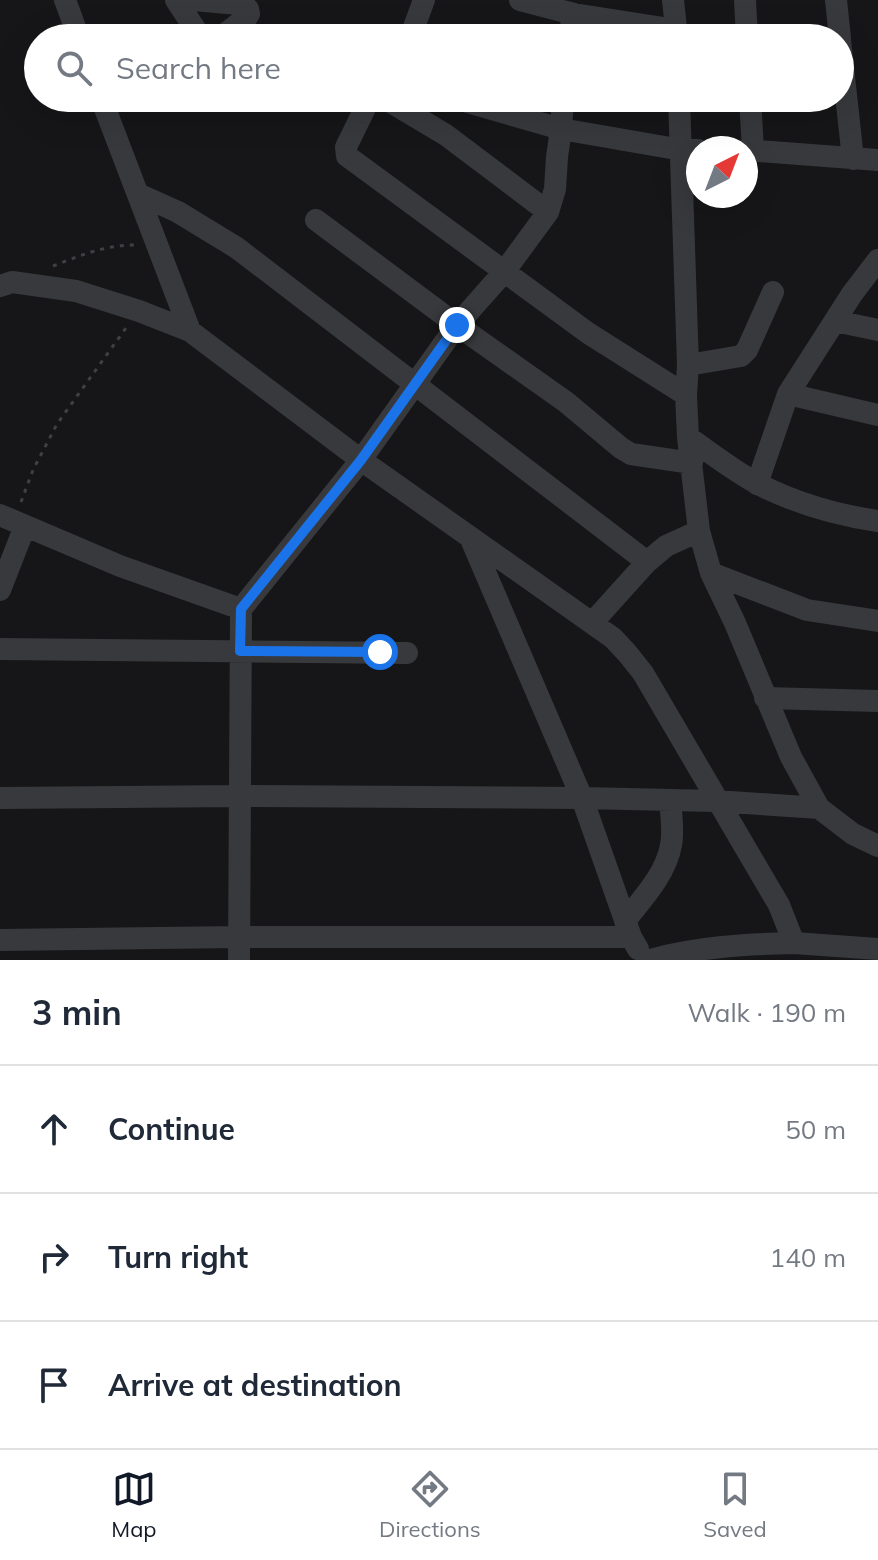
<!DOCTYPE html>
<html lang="en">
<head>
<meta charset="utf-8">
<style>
	body { margin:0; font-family:Mulish,sans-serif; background:#f6f6f7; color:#1f2937 }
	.compass { position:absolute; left:686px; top:136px; width:72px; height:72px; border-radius:50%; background:#fff; box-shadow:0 8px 32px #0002; rotate:42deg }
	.stop { position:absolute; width:24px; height:24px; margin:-18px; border:6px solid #1a73e8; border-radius:50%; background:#fff }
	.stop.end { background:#1a73e8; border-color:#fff; box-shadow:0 2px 8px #0008 }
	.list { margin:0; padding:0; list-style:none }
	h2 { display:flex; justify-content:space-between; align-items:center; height:104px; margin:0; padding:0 32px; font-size:34px }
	h2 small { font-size:26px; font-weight:400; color:#747a83 }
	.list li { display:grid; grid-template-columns:52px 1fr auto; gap:24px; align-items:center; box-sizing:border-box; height:128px; padding:0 32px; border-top:2px solid #e0e1e3 }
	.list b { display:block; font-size:30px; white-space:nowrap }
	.list em { font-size:26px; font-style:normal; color:#747a83 }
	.icon { flex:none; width:44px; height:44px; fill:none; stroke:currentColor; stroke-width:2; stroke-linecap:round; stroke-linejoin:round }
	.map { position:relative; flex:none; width:878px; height:960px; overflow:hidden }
	.search { position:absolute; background:#fff; box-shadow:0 8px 32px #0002; left:24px; right:24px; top:24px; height:88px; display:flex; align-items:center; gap:20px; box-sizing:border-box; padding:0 28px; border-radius:44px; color:#747a83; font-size:30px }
	.sheet { height:488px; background:#fff }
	nav { display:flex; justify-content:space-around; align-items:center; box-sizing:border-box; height:112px; border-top:2px solid #e0e1e3; background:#fff; font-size:22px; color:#747a83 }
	nav a { display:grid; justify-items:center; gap:4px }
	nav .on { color:#111827 }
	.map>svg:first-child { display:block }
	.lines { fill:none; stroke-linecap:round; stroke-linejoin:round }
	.path { stroke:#3e4043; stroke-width:3; stroke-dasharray:4 6; stroke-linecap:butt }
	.minor { stroke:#38393c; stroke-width:22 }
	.route { stroke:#1a73e8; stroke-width:10 }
</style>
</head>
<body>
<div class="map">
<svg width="878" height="960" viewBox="0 0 878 960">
	<rect width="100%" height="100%" fill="#161618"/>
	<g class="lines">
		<path class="path" d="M53,266C79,256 105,245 134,245
			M21,502L33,470L57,424L126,328"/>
		<path class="minor" d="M65,0L79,38
			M176,0L201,38
			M193,0L239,4L248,9L249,14L247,17L220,38
			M520,0L574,14
			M673,0L677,38
			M745,0L747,38
			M836,0L840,38
			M410,38L424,0
			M473,38L485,36L501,38
			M568,38L574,14L676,30
			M840,40L853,159
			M101,98L190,331
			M370,98L346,147L347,156L588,333L686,395
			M384,98L446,135L548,212
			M679,98L688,365L686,395L688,437L699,531L711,573L735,623L791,757L819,808L853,834L878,846
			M750,98L753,150
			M457,99L561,129L682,150H698
			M746,150L878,160
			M138,194L178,212L237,248L647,562L666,546L699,531
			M316,220L457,325L566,402L621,448L631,454L692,463
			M0,286L12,282L76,291L139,311L190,331L361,460L613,638L627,653L643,673L779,905L794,943C746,944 697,947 650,960
			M835,321L878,330
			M688,365L741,356L747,350L773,292
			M788,394L878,415
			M688,437C711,453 735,472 760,485C798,504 836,515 878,521
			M757,484L788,394L852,294L878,260
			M0,515L120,566L241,609
			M470,537L582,798L631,937L638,949
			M711,573L807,610L878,621
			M0,590L25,526
			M592,623L647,562
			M0,649L407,653
			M765,698L878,701
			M0,798L239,796L582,798L716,801L819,808
			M625,921C643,898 666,874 671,845C674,831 671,814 670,800
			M0,940L238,937H631
			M794,943L878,949
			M239,960L241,609L361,460L457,325L504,272L548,212L555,189L557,157L561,129L563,98"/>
	</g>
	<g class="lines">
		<path class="route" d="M380,652L240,651L241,609L361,460L457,325"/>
	</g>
</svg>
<svg class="compass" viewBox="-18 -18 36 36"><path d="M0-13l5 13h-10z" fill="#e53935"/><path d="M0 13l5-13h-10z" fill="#747a83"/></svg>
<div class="stop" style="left:380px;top:652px"></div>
<div class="stop end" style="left:457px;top:325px"></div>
<div class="search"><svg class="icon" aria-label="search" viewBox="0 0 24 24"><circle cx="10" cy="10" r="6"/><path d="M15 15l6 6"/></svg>Search here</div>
</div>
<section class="sheet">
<h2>3 min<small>Walk · 190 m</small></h2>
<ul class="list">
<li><svg class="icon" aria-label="ahead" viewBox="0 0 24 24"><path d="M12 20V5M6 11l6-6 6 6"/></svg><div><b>Continue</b></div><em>50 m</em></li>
<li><svg class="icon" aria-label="right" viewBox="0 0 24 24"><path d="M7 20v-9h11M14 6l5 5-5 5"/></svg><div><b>Turn right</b></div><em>140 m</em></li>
<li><svg class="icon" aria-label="arrive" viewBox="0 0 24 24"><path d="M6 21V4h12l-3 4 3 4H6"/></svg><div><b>Arrive at destination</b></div></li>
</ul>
</section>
<nav>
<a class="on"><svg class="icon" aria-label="map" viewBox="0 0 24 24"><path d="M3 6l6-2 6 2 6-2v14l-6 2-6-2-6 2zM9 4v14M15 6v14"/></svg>Map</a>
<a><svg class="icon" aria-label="directions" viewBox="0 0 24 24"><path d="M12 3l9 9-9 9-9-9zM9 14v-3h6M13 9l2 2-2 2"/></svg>Directions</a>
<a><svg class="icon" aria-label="saved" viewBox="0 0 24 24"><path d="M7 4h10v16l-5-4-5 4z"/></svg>Saved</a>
</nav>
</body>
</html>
